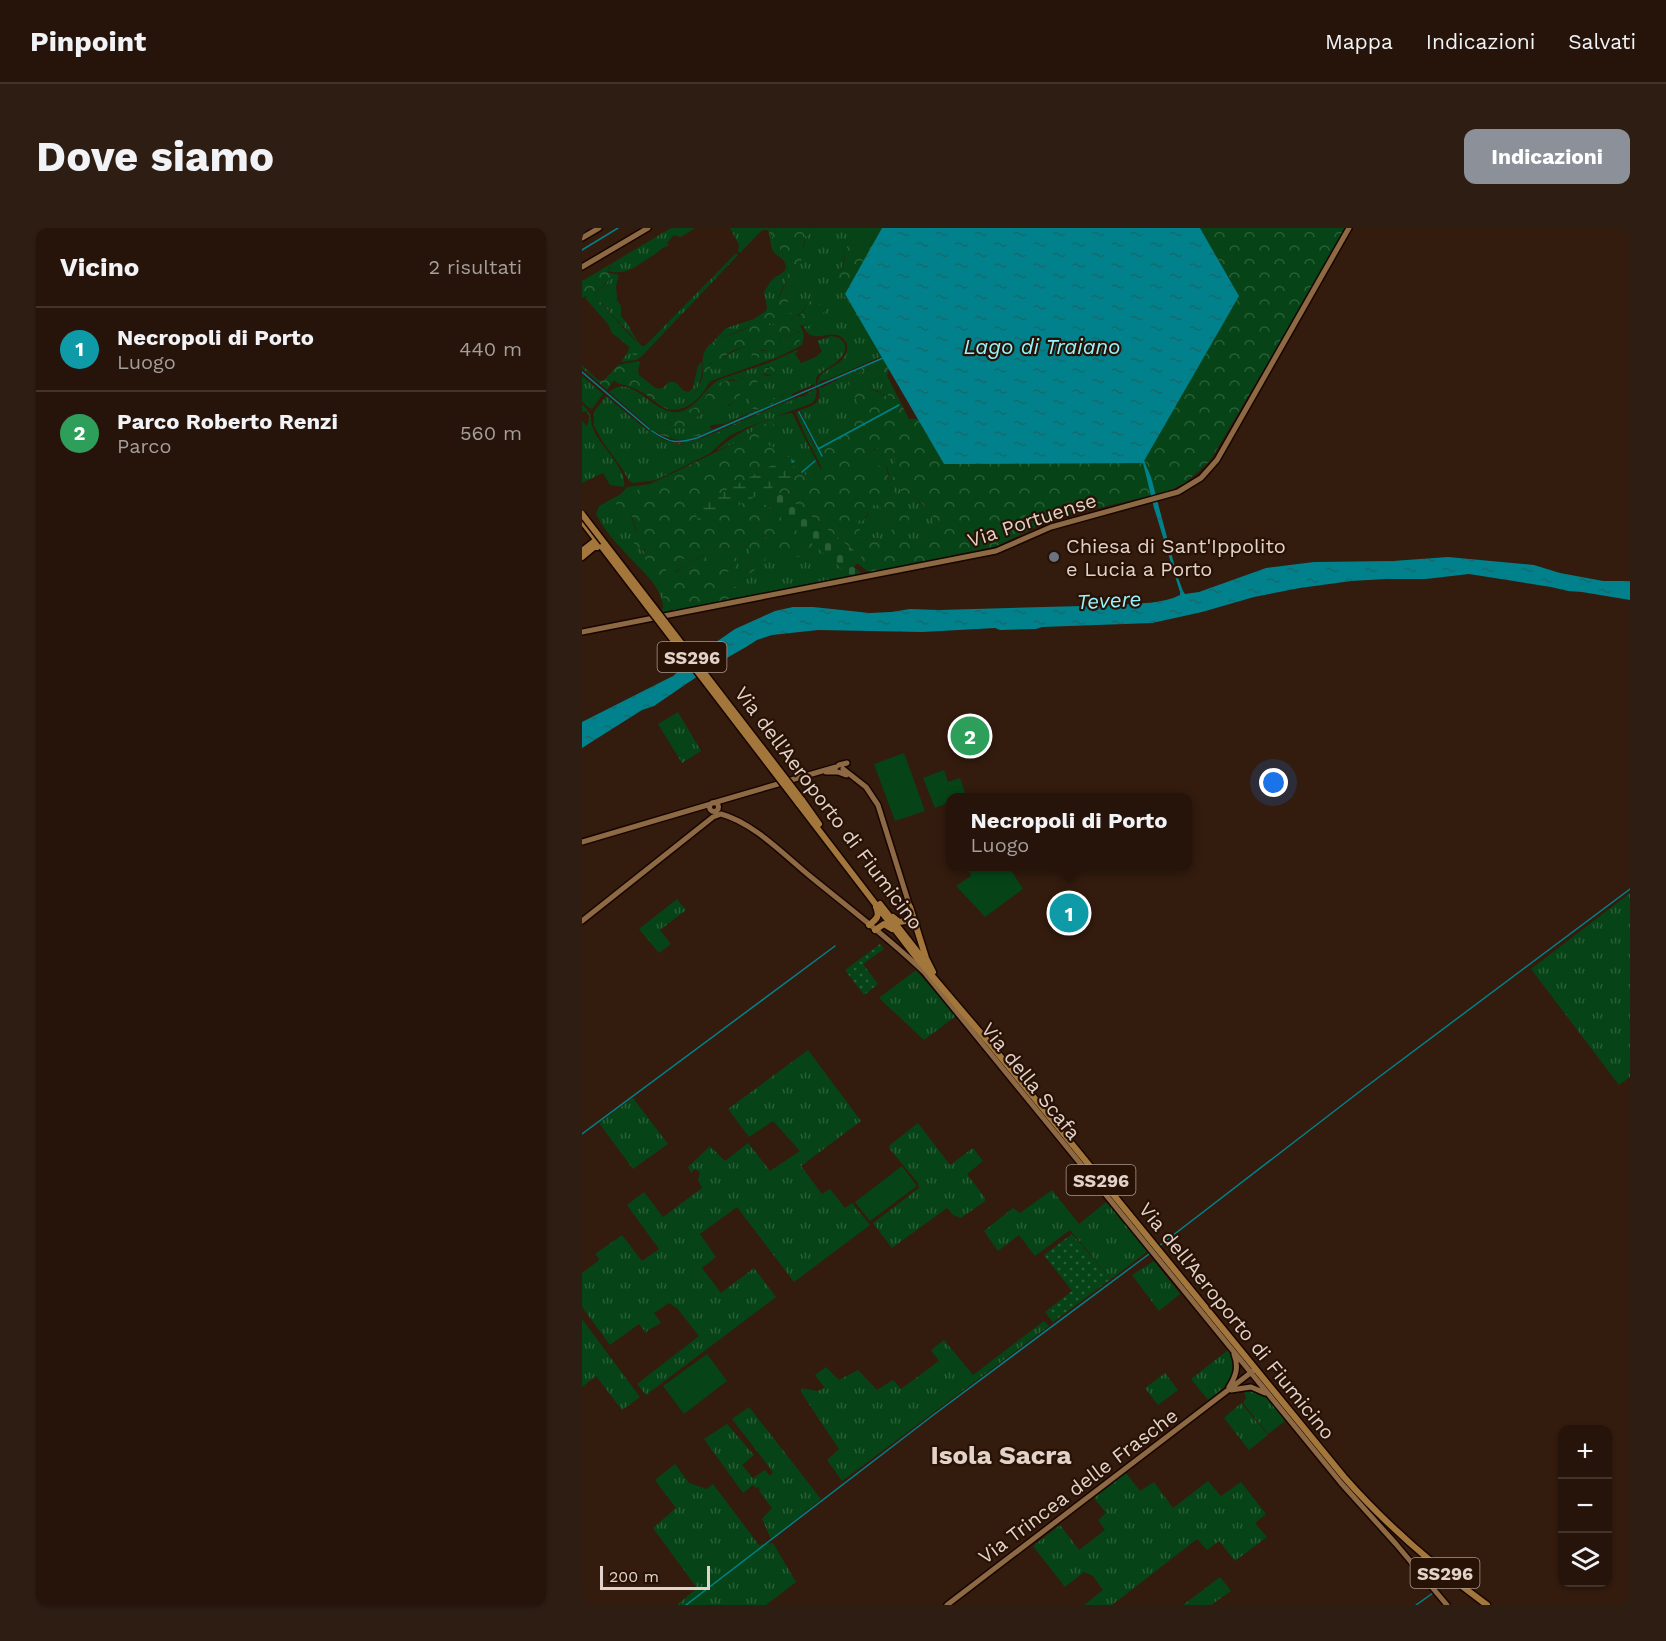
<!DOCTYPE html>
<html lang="it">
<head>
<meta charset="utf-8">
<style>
	body { margin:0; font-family:"Work Sans",sans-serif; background:#2e1d13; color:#f1f3f6 }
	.controls { position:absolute; right:18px; bottom:18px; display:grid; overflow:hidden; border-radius:12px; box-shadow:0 2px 4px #0004 }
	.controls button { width:54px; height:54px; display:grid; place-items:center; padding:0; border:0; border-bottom:2px solid #42332b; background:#26140a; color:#f1f3f6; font:30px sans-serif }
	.scale { position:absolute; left:18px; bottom:15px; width:110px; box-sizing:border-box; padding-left:6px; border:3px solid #e2d2c9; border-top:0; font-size:16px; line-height:21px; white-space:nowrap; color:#e2d2c9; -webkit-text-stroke:4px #281205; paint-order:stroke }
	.you { position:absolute; left:692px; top:555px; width:21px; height:21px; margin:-15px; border:4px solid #fff; border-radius:50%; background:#1a73e8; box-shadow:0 0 0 9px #1a73e833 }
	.badge { display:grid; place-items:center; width:39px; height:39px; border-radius:50%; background:#8c9099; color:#fff; font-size:20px; font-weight:700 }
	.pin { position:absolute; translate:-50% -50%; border:3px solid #fff; box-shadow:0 2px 6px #0006 }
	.popup { position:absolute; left:364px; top:565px; width:246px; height:78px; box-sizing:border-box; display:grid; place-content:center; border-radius:12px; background:#26140a; filter:drop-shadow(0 2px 4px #0005); font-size:20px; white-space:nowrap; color:#a49e9c }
	.popup b { font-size:22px; color:#f1f3f6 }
	.popup::after { content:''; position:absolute; left:50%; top:100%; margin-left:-12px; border:12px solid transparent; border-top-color:#26140a }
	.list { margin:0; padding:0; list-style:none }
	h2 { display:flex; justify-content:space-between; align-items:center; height:78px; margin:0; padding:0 24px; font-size:26px }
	h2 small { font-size:20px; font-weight:400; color:#a49e9c }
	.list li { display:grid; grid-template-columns:39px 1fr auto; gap:18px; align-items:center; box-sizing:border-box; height:84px; padding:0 24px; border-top:2px solid #42332b }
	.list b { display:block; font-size:22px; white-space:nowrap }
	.list p { margin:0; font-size:20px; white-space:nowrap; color:#a49e9c }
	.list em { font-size:20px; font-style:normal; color:#a49e9c }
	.icon { flex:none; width:33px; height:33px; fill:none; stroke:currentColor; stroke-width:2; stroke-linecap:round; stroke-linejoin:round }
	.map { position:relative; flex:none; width:1048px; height:1377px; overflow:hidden; border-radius:12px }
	header { display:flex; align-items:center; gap:36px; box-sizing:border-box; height:84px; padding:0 30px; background:#26140a; border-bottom:2px solid #42332b }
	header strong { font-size:28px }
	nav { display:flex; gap:33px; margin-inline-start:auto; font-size:21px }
	.intro { display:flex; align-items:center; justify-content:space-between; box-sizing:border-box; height:144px; padding:0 36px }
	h1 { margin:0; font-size:42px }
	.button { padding:15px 27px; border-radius:12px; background:#8c9099; color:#fff; font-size:21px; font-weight:700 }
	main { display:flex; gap:36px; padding:0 36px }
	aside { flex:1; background:#26140a; border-radius:12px; box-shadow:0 2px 4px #0004 }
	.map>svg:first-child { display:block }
	.grass { fill:url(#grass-tufts); fill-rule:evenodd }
	.forest { fill:url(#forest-crowns); fill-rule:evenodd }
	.wetland { fill:url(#wetland-marsh) }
	.cemetery { fill:url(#cemetery-stones) }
	.park { fill:url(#park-dots) }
	.pitch { fill:#064417 }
	.water { fill:url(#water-ripples) }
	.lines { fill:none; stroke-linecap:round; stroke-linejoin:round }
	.stream { stroke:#00818b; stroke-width:1.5 }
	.secondary-casing { stroke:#190500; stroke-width:8 }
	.primary-casing { stroke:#190500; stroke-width:9 }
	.secondary { stroke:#8d6944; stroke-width:5 }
	.primary { stroke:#a3773c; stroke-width:6 }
	.primary-bridge-casing { stroke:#190500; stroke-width:9; stroke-linecap:butt }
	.primary-bridge { stroke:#a3773c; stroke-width:6 }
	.worship-dot { fill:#6b7280; stroke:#281205; stroke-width:2 }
	.labels { text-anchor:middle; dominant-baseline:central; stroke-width:4.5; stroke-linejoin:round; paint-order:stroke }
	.shield { fill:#281205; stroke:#aa988e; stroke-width:1.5 }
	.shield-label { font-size:18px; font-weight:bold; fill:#e2d2c9 }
	.street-label { font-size:20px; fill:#e2d2c9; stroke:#281205 }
	.poi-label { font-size:20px; fill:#e2d2c9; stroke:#281205; text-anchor:start }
	.water-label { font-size:21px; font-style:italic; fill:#97f3fd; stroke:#281205 }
	.district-label { font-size:26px; font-weight:bold; fill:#e2d2c9; stroke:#281205 }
</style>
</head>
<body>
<header>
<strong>Pinpoint</strong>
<nav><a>Mappa</a><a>Indicazioni</a><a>Salvati</a></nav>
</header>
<div class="intro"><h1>Dove siamo</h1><a class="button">Indicazioni</a></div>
<main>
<aside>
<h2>Vicino<small>2 risultati</small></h2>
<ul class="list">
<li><span class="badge" style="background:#0f9aa8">1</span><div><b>Necropoli di Porto</b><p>Luogo</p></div><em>440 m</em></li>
<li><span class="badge" style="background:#2e9e5b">2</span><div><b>Parco Roberto Renzi</b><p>Parco</p></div><em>560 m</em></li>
</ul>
</aside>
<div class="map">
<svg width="1048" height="1377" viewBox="0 0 1048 1377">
	<defs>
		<pattern id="grass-tufts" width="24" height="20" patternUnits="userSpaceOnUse" patternTransform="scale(1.5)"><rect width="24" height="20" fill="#064417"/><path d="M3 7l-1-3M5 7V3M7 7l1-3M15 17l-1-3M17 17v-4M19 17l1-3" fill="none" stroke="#2a5e37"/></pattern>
		<pattern id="forest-crowns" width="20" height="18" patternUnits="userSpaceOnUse" patternTransform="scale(1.5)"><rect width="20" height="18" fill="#064417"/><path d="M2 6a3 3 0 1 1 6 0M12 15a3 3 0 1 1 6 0" fill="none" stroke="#2a5e37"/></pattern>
		<pattern id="wetland-marsh" width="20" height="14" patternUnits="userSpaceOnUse" patternTransform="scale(1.5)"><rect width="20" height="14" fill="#064417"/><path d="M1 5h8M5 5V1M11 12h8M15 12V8" fill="none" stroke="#2a5e37"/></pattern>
		<pattern id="cemetery-stones" width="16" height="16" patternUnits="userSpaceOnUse" patternTransform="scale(1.5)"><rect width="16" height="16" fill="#064417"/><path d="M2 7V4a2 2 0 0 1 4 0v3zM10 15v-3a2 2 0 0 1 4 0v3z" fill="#2a5e37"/></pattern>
		<pattern id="park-dots" width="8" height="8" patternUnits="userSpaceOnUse" patternTransform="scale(1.5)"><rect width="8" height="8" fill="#064417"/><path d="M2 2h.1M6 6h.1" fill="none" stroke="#2a5e37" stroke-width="1.8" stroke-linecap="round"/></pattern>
		<pattern id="water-ripples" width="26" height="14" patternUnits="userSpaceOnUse" patternTransform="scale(1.5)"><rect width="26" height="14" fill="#00818b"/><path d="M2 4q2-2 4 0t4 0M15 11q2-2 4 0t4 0" fill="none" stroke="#186a6f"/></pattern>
	</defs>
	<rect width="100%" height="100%" fill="#331b0e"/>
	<path class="grass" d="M89,0H113L97,10L98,9L92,7L85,15L87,18C79,19 77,24 70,28C54,38 45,48 25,43L29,39L27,37Z
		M148,0H186C191,11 202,25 205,37C207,45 205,52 201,59C185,100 165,97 131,114L144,100L172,91L184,83L185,79L182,64C185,60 187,55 190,52C195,46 208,45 203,35C200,29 193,28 190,21C188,15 189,9 186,2H182L179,3L158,25L156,23L157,17Z
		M234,0H293L287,10L279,15L271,11C258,21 267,35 254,47L256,60L264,70L298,129L245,152H242L237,154L239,160L255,152L257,154L263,150L265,151L268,162L271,163L274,160H281V162L274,170L275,174L283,177L278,189L235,217L223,194L219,183L217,186L234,220L233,226L224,209L214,185C220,180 229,180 235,174C242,166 232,156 238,148C246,139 262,136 265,123C266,120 265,117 264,114C252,95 231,121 221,98H226L238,88L234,78L224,77C218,92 203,92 189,98L186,97L195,86L207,79L205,78L214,37L222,19L223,8L232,4Z
		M154,25L156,27L59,129L54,132L39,134L46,124L47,119L48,121L56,118L51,109L13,68V66L26,53L24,44L37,47L34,58L35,72L39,78V88L45,95L55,113L60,118H63Z
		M218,97L222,107L220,117L196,129L134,151L129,153L123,160L128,152L127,135L136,138L135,134C146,128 154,119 167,119L170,124C190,121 212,128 219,104L217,103L200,112L197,110Z
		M249,108C255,109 259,110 262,115C269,130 243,140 235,148C231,158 239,166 230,175L166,199L147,208L127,226L74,252L51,255L47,253L41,242L21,214L12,198V184L24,168L66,203L68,200L27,164C48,145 69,182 90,184C113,187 121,159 139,151L189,134L215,122L216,124L213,125L220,137L219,135L234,129L240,123L235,113ZM203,134L192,142L191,147L184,148L180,146L174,156L179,175H182L184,172L196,170L202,166H210L232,156L234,160L221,170H215L111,215C88,219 86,217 69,204L71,201L75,203H78L102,184L117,178L123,173L126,164L130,160L149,151L157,153L161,149L174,147L183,140Z
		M120,134C121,148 118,158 109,169C104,173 100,178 93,178C81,178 57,154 47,146L56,142L57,147L72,159L76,161L81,160L87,154C96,153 96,158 102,163L107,164L111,160L116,137Z
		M291,141H293L306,162V170C298,161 282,160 271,155L270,148L275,145Z
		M0,148L21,166L10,181L6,179L0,173Z
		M165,161L168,175L172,178L169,184L142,196L129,197L128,199L129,202L106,210H98L87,207L93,199L104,197L105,195L135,176L147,178L162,162Z
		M0,176C13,189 6,191 13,205C20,219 46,243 42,259L28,257L21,245L0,255V193L5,198L8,188L3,183L0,184Z
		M210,185L239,242L238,245L225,247L216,246L207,229L202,231L204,227L164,215L185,205L178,198L157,213L134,223C150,207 187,188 210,185Z
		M296,219L313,229V245L311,251L317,255L320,267C333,266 338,273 345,282H352L350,290L361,300L362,303L356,307L328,314L322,305L323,302L316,269L308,257L306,241L303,236L287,241L284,235V228Z
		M69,256L36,272L49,288L60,320L79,352L86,339L120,321L129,328L136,327L162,316L167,320L169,334L164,340L165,345H170V296H174L181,307L193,318L216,329L235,319L270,349L171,367L169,363L149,358L143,349L145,344L152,341L130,337L121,327L94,343L85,375L87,380L100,382L81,385L79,382L81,380C81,357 53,337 40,321C31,311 20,299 14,286L17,278L39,266L45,259Z
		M291,277H296C301,282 308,292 309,299C310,305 309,309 312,315L308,318L304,317L296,310L286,311L277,316L275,314L276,308L274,292L285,289L287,281Z
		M96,484L119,523L100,535L76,496Z
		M1048,665V849L1037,857L949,741Z
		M95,671L104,682L78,702L89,716L77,725L57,701Z
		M334,742L374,788L342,812L297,770Z
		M226,822L279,893L219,938L240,966L248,961L263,980L270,975L288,997L212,1054L155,979L118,1006L134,1029L120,1040L139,1065L172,1040L194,1069L64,1167L55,1156L117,1108L95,1080L87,1075L72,1085L79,1095L66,1102L64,1105L57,1096L28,1117L0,1079V1045L16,1033L17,1031L13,1026L40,1007L60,1033L77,1021L45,977L62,964L81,989L120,960L116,952L118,944L113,941L109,945L106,939L128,918L143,933L166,915L188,943L218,923L191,893L167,909L146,881Z
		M51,870L86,916L51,941L17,895Z
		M336,895L368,937L391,920L401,933L385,946L403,970V973L379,990L371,987L365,980L310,1020L291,995L337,960L336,955L307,920L308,917Z
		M470,962L497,996L524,974L566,1023L529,1051L488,1002L453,1028L437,1007L416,1023L402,1003L431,980L438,985Z
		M572,1033L598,1066L577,1083L550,1047Z
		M0,1091L58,1169L40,1182L14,1148L0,1159Z
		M462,1093L467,1098L260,1253L245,1232L257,1221L219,1164V1160L235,1163L243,1160L233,1147L244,1139L257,1152L276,1142L295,1162L311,1152L319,1161L357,1133L349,1122L362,1112L391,1147Z
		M646,1122C662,1144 644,1159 626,1172L609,1151Z
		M583,1145L596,1162L576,1177L563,1160Z
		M662,1163C686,1164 689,1175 703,1193L686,1206L661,1175L664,1170Z
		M659,1175L686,1207L667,1222L642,1190Z
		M167,1179L239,1271L189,1311L180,1291L190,1280L177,1263L178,1261L177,1259L174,1260L171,1257L161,1265L122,1211L145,1196L172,1227L160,1237L171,1250L183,1242L188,1248L191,1244L150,1191Z
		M93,1236L107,1255L125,1261L131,1256L177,1317L191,1315L214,1354L184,1377H95L115,1360L71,1300L94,1280L73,1252Z
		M544,1245L558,1263L572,1254L591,1280L626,1253L639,1268L659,1254L684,1286L673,1295L685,1309L653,1333L637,1313L625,1322L615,1311L530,1377H502L521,1362L511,1348L502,1344L483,1359L451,1318L478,1297L497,1322L523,1302L516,1292L524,1285L512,1270Z
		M638,1349L649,1363L629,1377H601Z"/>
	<path class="forest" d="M186,0H234L232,4L223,8L219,34L214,37L205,78L211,77L214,80L209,85L195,87L186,96L189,98C199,93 210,93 219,86C223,82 224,77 228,73L234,77L241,75L245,78V81L238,88L239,94L226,98L218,97L197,110L200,112L218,103L220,105L217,114L211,119L189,125L182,122L177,123V130L174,132L169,131L170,124L167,119C153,118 138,129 134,142L130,139V135H128C128,141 129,149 127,154C121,169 103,185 86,181C78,179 72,172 66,168C56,161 47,158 35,155L34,153H31L25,162L0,140V137L16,152L21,153L36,137L57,133L58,135L56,142L47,146C57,154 80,177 92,178C105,179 120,157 121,146C121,138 119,130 123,123C128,112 143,109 154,105C177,96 192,82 202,59C205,51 207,45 205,37C202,24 191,12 186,0Z
		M293,0H300L264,66L300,128L298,129L264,70L256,60L255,55L249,50C272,36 255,24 271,11L279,15L287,10Z
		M618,0H765L628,233L603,255L584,264L470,291L415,318L288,345L275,335L280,329L208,271L203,262L183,276L235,319L216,329L194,326L193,318L181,307L174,296H170L171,304C183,311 185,320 183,334L179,333L170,345H165L164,340L169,334L167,321L162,316L136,327L129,328L120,321L86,339L79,352H75L62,329L63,322L60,320H55L52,315L55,304L50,288C41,288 36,284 34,276L35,272L157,213L178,198L189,194L192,197V201L166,215C181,214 191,217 204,227L202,231L111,280L119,296L216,246L225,247L238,245L239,239L233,226L235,217L278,189L282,177L281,176L279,179H276L272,165L273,162H280L281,160H274L271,163L268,162L265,151L263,150L257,154L255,151L301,131L307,141L305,148L327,191H336L362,236L657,68ZM290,141H293L306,162V170C301,165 295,164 288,161C283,158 282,154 276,152L273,156L271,155L270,148L275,145ZM295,219L302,226L313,229V245L310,251L317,255L320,267C333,266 339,273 345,282H352L350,290L351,297L356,299L361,300L362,303L355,307L328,314L324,308L323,302C331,294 326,278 319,270C316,267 312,264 309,259C306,252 307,243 303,236L288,240L284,235V228ZM291,277H296C301,282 308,292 309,299C310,305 309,309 311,315L308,318L304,317L296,310L286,311L277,316L275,314L278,303L274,292L281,293Z
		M27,37H29L24,44L28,46V50L13,66V68L59,120L53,130L47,119L38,111L30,105L26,96L4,71V68L0,70V53Z
		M203,132V134L191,144L192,147L180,146L174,156L181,175L187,170H196L207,164L210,166L209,169L169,184L172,178L168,176L164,161L162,162C154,171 146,183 135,176L105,195L101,200H91V203L87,207L98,210L85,209L75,203C86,200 92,190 102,184C108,181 114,180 119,176C124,172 123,168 127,164C133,154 147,151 157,153L166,146L174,147L175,144L180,140H187L189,137Z
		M122,327L130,337L150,330H155L152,341L156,349L154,352L149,349L148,343L145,344L143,349L149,358L169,363L171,367L100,382L87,380L81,372C82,346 101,339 122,327Z"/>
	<path class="wetland" d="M233,162L225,166L221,170H215L111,215L89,217L78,212L68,205L71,201C78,205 85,210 93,210C116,212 168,185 191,175V177L112,210C94,213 88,212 72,203L70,204C88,219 99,216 120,210L210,171L221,168L229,163Z
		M207,228L216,246L119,297L110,280Z"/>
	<path class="cemetery" d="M203,262L208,271L280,329L272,339L281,347L270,349L183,276Z"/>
	<path class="park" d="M298,716L302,721L281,736L296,756L282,767L263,742Z
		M490,1006L529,1051L471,1094L463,1084L490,1063L462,1027Z"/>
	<path class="pitch" d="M322,525L343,583L313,593L292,536Z
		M362,542L366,554L378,550L384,568L380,569L368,570V574L353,580L341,550Z
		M427,639L441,661L403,689L374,658L389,648V646L382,639Z
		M320,938L335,958L288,993L273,974Z
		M125,1126L145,1153L102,1186L81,1158Z"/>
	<path class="water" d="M300,0H618L657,68L562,233L569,249L595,347L601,363L603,366L617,364L684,340L732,334L811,333L866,329L952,337L978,345L1021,353H1048V372L1000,364L986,363L969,359L887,346L844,351H804L769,353L718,360L672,369L620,384L570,395L460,399L454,401L418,402L413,400L340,404L236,402L190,407L175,412L164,419L129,439L72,478L60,482L0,520V494L91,448L114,428L153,401L193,383L211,379H231L288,385L309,384L328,381L357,382L538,377C557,375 581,376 598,367V364L572,280L561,235L362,236L263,66Z"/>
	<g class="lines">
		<path class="stream" d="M0,22L36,0
			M0,144L67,201
			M217,184L240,228
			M70,203C88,215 94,216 115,210L301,130
			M236,221L317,177
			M210,234L212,233
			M220,244L233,233
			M0,906L253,718
			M577,1018L781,861L1048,661
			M104,1377L350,1188L567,1026
			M834,1377L851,1365"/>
		<g class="secondary-casing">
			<path id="secondary" d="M0,10L17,0
				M0,39L66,0
				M0,404L414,323L469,299L596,264L619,250L635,232L767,0
				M257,537L265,535
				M261,541L284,559L296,577L328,679
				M244,544H256L264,547
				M209,552L254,539
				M127.5 579a4.5 4.5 0 1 1 9 0a4.5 4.5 0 1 1-9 0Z
				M131,575L196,556
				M139,586C172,595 203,628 229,649C267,680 307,710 342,744L759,1255L814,1316L865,1377
				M0,614L129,576
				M0,693L131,589L139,586
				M647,1159C654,1148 657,1139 652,1126
				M649,1162L669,1159L683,1165
				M365,1377L671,1143"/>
		</g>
		<g class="primary-casing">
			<path id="primary" d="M0,293L20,319
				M0,323L14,312
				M0,329L12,319H20
				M220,572L237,596
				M216,575L334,729L409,817L762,1249C805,1298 853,1339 905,1377
				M298,676L342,732
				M328,679L344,730L351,744
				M311,689L317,694L324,693L328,688V683
				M287,697C295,691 298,688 294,679
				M293,702L302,696L310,701"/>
		</g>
		<use href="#secondary" class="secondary"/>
		<use href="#primary" class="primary"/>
		<g class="primary-bridge-casing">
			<path id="primary-bridge" d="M0,286L220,572
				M20,319L216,575"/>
		</g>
		<use href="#primary-bridge" class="primary-bridge"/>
	</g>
	<circle class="worship-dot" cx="472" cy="329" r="6"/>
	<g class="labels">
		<g class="shield">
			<rect x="75.5" y="414" width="69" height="30" rx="4.5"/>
			<rect x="484.5" y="937" width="69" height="30" rx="4.5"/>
			<rect x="828.5" y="1330" width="69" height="30" rx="4.5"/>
		</g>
		<g class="shield-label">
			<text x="110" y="429">SS296</text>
			<text x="519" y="952">SS296</text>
			<text x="863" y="1345">SS296</text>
		</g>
		<g class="street-label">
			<text transform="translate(450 292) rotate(-18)">Via Portuense</text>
			<text transform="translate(247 580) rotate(53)">Via dell'Aeroporto di Fiumicino</text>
			<text transform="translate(449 853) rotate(51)">Via della Scafa</text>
			<text transform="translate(655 1093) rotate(51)">Via dell'Aeroporto di Fiumicino</text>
			<text transform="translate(496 1258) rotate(-37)">Via Trincea delle Frasche</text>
		</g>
		<g class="poi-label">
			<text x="484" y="318">Chiesa di Sant'Ippolito<tspan x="484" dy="23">e Lucia a Porto</tspan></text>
		</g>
		<g class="water-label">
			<text x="460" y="118">Lago di Traiano</text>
			<text transform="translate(527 372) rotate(-3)">Tevere</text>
		</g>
		<g class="district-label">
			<text x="419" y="1227">Isola Sacra</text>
		</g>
	</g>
</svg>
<div class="controls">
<button>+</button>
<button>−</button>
<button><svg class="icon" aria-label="layers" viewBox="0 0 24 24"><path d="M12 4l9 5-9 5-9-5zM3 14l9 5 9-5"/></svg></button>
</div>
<div class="scale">200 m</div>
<div class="you"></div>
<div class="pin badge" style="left:487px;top:685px;background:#0f9aa8">1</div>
<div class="popup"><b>Necropoli di Porto</b>Luogo</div>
<div class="pin badge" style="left:388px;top:508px;background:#2e9e5b">2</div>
</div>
</main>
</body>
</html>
